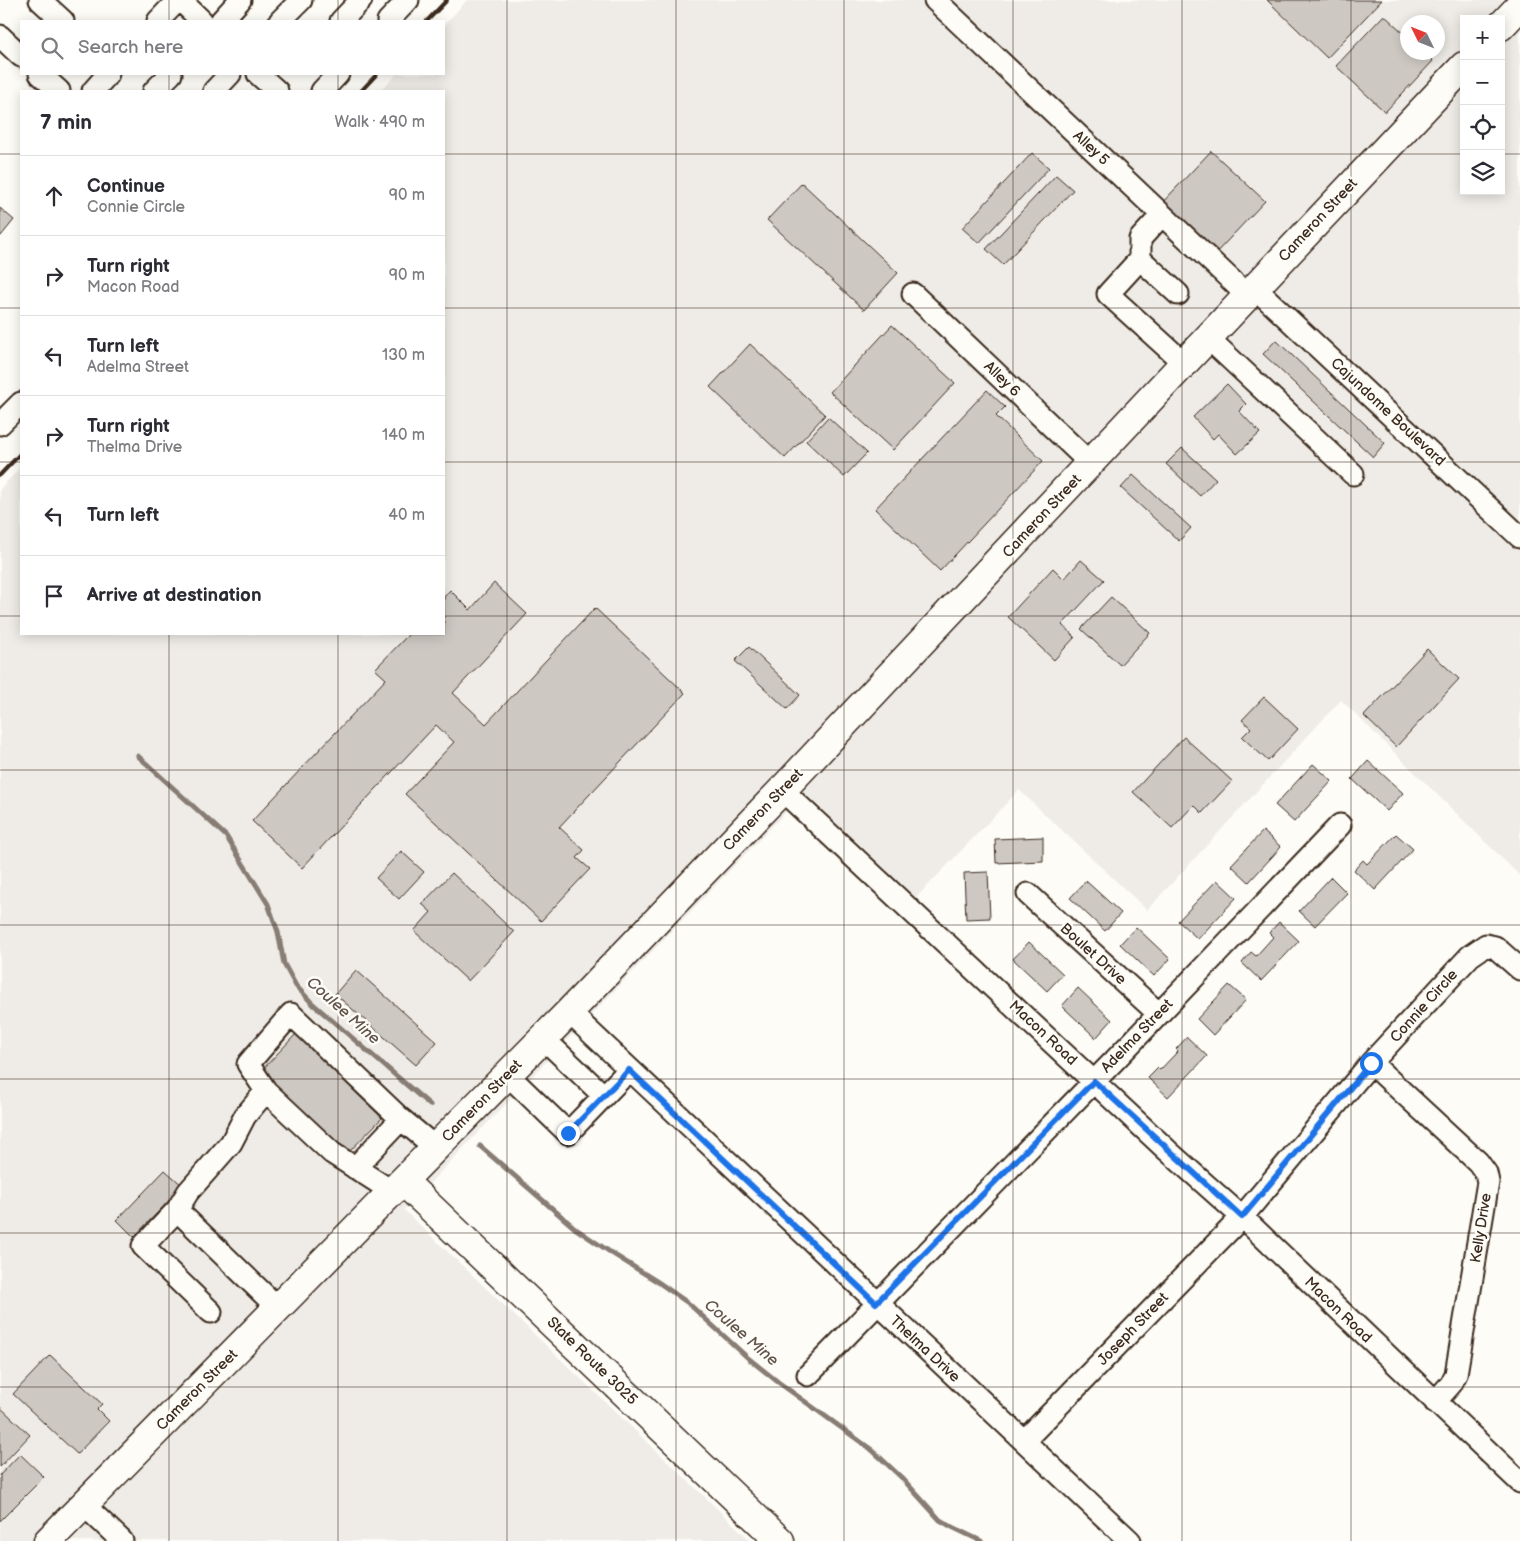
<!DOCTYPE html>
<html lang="en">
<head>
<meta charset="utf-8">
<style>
	body { margin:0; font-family:"Balsamiq Sans",sans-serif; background:#f7f7f7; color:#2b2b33 }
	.controls { position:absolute; right:15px; top:15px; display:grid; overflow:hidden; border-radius:0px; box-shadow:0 2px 12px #0003 }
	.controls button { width:45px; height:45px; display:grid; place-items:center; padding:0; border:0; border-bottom:1px solid #e1e1e2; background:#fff; color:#2b2b33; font:25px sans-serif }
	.compass { position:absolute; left:1400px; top:15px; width:45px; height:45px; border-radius:50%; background:#fff; box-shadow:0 2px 12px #0003; rotate:313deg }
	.stop { position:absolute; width:15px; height:15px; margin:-11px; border:4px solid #1a73e8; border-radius:50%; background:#fff }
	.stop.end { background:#1a73e8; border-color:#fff; box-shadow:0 1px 5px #0008 }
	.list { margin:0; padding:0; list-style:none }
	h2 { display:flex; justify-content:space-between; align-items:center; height:65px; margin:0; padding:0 20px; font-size:21px }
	h2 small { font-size:16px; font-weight:400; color:#7c7c81 }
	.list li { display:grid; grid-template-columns:32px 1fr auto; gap:15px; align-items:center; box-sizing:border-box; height:80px; padding:0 20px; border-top:1px solid #e1e1e2 }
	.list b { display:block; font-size:19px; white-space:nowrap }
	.list p { margin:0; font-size:16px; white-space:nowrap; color:#7c7c81 }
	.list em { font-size:16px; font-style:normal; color:#7c7c81 }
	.icon { flex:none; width:28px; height:28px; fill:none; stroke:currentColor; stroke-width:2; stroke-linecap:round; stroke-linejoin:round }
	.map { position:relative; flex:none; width:1520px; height:1541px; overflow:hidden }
	.search { position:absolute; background:#fff; box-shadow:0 2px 12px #0003; left:20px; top:20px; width:425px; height:55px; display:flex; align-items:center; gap:12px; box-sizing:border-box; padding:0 18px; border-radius:0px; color:#7c7c81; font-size:19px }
	.panel { position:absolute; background:#fff; box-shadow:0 2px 12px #0003; left:20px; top:90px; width:425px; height:545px; border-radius:0px }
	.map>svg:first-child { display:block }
	.built { fill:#efece7; fill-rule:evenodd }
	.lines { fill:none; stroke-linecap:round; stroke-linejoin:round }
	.stream { stroke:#887d74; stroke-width:5 }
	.building { fill:#cdc8c2; stroke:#3b2a1e }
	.minor-casing { stroke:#3b2a1e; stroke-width:25 }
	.major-casing { stroke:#3b2a1e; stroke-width:31 }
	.minor { stroke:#fdfcf7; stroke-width:21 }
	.major { stroke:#fdfcf7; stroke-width:28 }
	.rail { stroke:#3b2a1e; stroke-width:4 }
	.route { stroke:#1a73e8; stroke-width:6 }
	.grid { fill:none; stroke:#3b2a1e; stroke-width:1; stroke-opacity:0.55 }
	.labels { text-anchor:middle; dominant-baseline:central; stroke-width:5; stroke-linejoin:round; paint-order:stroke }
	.street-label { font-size:15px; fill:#3b2a1e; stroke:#fdfcf7 }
	.water-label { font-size:16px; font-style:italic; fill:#615349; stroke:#fdfcf7 }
</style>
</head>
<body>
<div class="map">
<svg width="1520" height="1541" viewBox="0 0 1520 1541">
	<rect width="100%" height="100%" fill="#fdfcf7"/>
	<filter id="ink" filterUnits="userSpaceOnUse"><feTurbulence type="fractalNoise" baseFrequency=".02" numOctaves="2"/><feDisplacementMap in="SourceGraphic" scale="10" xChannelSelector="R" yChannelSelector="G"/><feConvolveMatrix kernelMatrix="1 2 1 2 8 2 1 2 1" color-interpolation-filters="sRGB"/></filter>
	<g filter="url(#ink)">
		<path class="built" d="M467,0H1520V876L1341,700L1147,910L1019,790L916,898L804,793L404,1210L751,1541H0V489L21,467V634H444V91H380L397,74H444V25ZM1464,19H1501V191H1464ZM1408,22H1438V52H1408Z"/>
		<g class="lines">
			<path class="stream" d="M138,756L226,836L268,904L278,932L284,964L296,986L313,1004L430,1105
				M480,1146L576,1229L613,1254L658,1282L688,1303L748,1358L778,1382L872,1450L902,1478L940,1520L952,1527L981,1541"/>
		</g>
		<path class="building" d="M1267,0H1382L1327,58Z
			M1384,15L1408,37V52H1424L1433,61L1385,112L1336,66Z
			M1211,151L1265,201L1214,255L1160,205Z
			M1032,153L1049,168L979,243L962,228Z
			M1056,175L1073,190L1003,265L986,249Z
			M802,183L898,273L864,310L767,220Z
			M0,208L14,220L1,236H0Z
			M892,325L955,383L893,450L830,392Z
			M1276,340L1385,443L1373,457L1263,354Z
			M750,344L825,415L785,458L710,387Z
			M1227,384L1246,404L1239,411L1260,433L1237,454L1218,434L1213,439L1193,417Z
			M987,390L1005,407L996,416L1043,461L940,571L875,509Z
			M828,417L867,453L844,477L806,441Z
			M1182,448L1216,479L1200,496L1166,464Z
			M1133,475L1191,528L1179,541L1121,488Z
			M1081,560L1104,580L1062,625L1075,637L1054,660L1008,617L1053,568L1064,579Z
			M494,583L527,614L453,693L486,724L595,608L685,693L559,827L584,850L577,858L590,869L541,921L405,794L454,742L436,725L302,868L252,821L386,679L375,669L409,634H444V597L450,590L470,610Z
			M1111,597L1150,633L1120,665L1081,629Z
			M749,647L800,695L787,709L735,661Z
			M1427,649L1459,679L1396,747L1364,716Z
			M1264,697L1298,729L1268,761L1242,737L1251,728L1242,720Z
			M1184,737L1232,781L1202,813L1194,805L1172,828L1133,792Z
			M1368,761L1403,793L1387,811L1352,779Z
			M1313,764L1332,781L1294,822L1275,805Z
			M1263,831L1281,847L1249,882L1231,865Z
			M1396,834L1413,849L1375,890L1354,870L1363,860L1367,864Z
			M1043,837V861L996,863L995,839Z
			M401,851L424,872L399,899L376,878Z
			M988,872L990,918L966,919L964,873Z
			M452,873L514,932L468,981L414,931L431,912L422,904Z
			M1331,877L1347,893L1315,926L1299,911Z
			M1217,880L1236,898L1198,939L1178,921Z
			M1086,881L1121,913L1105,931L1070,898Z
			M1279,922L1299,941L1261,981L1242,963L1251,952L1256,956L1273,937L1269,933Z
			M1136,927L1170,959L1154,976L1120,944Z
			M1029,942L1063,974L1047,991L1013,959Z
			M356,970L437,1042L416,1065L335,994Z
			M1229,985L1246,1000L1213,1035L1197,1019Z
			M1078,988L1112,1020L1096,1038L1062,1006Z
			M296,1034L382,1118L346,1155L260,1072Z
			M1187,1037L1207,1056L1168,1097L1148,1078L1158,1068L1160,1070L1178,1051L1176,1049Z
			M165,1170L183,1186L134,1237L117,1220Z
			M50,1355L102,1404L97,1409L109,1421L77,1454L13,1394Z
			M0,1407L30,1435L0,1467Z
			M20,1454L44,1477L0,1521V1475Z"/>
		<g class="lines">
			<g class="minor-casing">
				<path id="minor" d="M40,0L63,21
					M180,0L202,21
					M935,0L1248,296
					M158,21L178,0
					M221,21L240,0
					M280,21L301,0
					M341,21L361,0
					M388,21L408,0
					M0,36L21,56
					M40,74L59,91
					M258,74L277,91
					M93,91L108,74
					M154,91L171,74
					M214,91L230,74
					M322,91L338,74
					M1140,259V239L1162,215
					M1255,288L1520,537
					M913,294L1091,464
					M1178,294L1140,259L1108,294L1184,363
					M1208,338L1353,474
					M0,424L21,403
					M782,790L1168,1151L1242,1217L1520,1482
					M1028,894L1159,1014
					M569,1012L1130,1541
					M543,1038L604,1096
					M1371,1063L1478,1162L1486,1173L1488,1182L1456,1374L1451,1384L1435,1402
					M508,1075L568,1133L629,1070
					M266,1091L248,1064L291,1014L401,1119
					M355,1168L401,1119L436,1148
					M177,1210L188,1192L231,1143L245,1116L266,1091L332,1153L393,1192
					M211,1312L143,1246L177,1210L278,1308
					M808,1375L1113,1062L1340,825
					M1024,1441L1242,1217L1371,1063L1470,956L1486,945L1495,947L1520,969
					M84,1505L122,1541"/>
			</g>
			<g class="major-casing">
				<path id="major" d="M1501,26L1520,6
					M403,1181L780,1541
					M48,1541L569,1012L782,790L1464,66"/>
			</g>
			<use href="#minor" class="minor"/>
			<use href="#major" class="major"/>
			<path class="rail" d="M427,21L447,0
				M361,91L377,74
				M0,475L21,453"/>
		</g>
	</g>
	<g class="lines" filter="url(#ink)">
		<path class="route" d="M568,1133L629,1070L876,1303L1094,1081L1242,1217L1371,1063"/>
	</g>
	<path class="grid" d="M169,0V21M338,0V21M507,0V1541M676,0V1541M844,0V1541M1013,0V1541M1182,0V1541M1351,0V1541M169,74V91M338,74V91M0,154H21M444,154H1464M1501,154H1520M0,308H21M444,308H1520M0,462H21M444,462H1520M0,616H21M444,616H1520M169,634V1541M338,634V1541M0,770H1520M0,925H1520M0,1079H1520M0,1233H1520M0,1387H1520"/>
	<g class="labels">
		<g class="street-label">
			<text transform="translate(1091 148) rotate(43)">Alley 5</text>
			<text transform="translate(1318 220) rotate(-47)">Cameron Street</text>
			<text transform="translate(1002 379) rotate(44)">Alley 6</text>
			<text transform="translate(1388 412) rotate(43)">Cajundome Boulevard</text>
			<text transform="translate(1042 516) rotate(-47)">Cameron Street</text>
			<text transform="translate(763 810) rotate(-46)">Cameron Street</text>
			<text transform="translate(1093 954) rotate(42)">Boulet Drive</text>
			<text transform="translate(1424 1006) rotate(-48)">Connie Circle</text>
			<text transform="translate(1043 1033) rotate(43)">Macon Road</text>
			<text transform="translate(1137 1036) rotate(-46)">Adelma Street</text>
			<text transform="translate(482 1101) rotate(-46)">Cameron Street</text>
			<text transform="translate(1481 1228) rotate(-81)">Kelly Drive</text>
			<text transform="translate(1338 1310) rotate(44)">Macon Road</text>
			<text transform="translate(1133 1329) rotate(-46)">Joseph Street</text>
			<text transform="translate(925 1349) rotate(43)">Thelma Drive</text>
			<text transform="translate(592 1361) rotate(44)">State Route 3025</text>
			<text transform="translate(197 1390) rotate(-45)">Cameron Street</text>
		</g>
		<g class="water-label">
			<text transform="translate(343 1011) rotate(42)">Coulee Mine</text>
			<text transform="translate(741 1333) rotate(41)">Coulee Mine</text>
		</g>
	</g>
</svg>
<div class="controls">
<button>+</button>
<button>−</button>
<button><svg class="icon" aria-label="locate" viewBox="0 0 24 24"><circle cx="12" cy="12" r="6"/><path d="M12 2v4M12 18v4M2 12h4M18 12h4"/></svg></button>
<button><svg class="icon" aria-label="layers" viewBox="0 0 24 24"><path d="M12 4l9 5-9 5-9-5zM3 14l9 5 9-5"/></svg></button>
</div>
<svg class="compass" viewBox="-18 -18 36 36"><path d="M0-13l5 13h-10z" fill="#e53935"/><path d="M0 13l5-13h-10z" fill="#7c7c81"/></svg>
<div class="stop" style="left:1371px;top:1063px"></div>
<div class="stop end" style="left:568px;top:1133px"></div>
<div class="search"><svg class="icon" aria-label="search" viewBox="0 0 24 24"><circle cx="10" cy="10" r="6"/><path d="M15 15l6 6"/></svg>Search here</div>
<section class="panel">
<h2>7 min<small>Walk · 490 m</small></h2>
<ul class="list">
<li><svg class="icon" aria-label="ahead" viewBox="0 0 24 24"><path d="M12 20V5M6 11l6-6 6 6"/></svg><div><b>Continue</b><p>Connie Circle</p></div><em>90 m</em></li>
<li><svg class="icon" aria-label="right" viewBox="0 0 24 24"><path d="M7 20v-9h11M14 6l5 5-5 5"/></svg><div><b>Turn right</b><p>Macon Road</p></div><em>90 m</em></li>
<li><svg class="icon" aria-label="left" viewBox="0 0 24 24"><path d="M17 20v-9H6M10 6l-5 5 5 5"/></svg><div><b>Turn left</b><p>Adelma Street</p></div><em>130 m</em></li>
<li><svg class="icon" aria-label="right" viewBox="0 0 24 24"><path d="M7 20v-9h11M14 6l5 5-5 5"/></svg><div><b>Turn right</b><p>Thelma Drive</p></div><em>140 m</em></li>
<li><svg class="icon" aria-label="left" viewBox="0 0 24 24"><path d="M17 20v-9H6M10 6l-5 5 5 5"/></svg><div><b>Turn left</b></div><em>40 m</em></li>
<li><svg class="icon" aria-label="arrive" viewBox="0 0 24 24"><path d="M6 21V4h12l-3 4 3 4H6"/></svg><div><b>Arrive at destination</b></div></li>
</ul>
</section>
</div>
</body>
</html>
